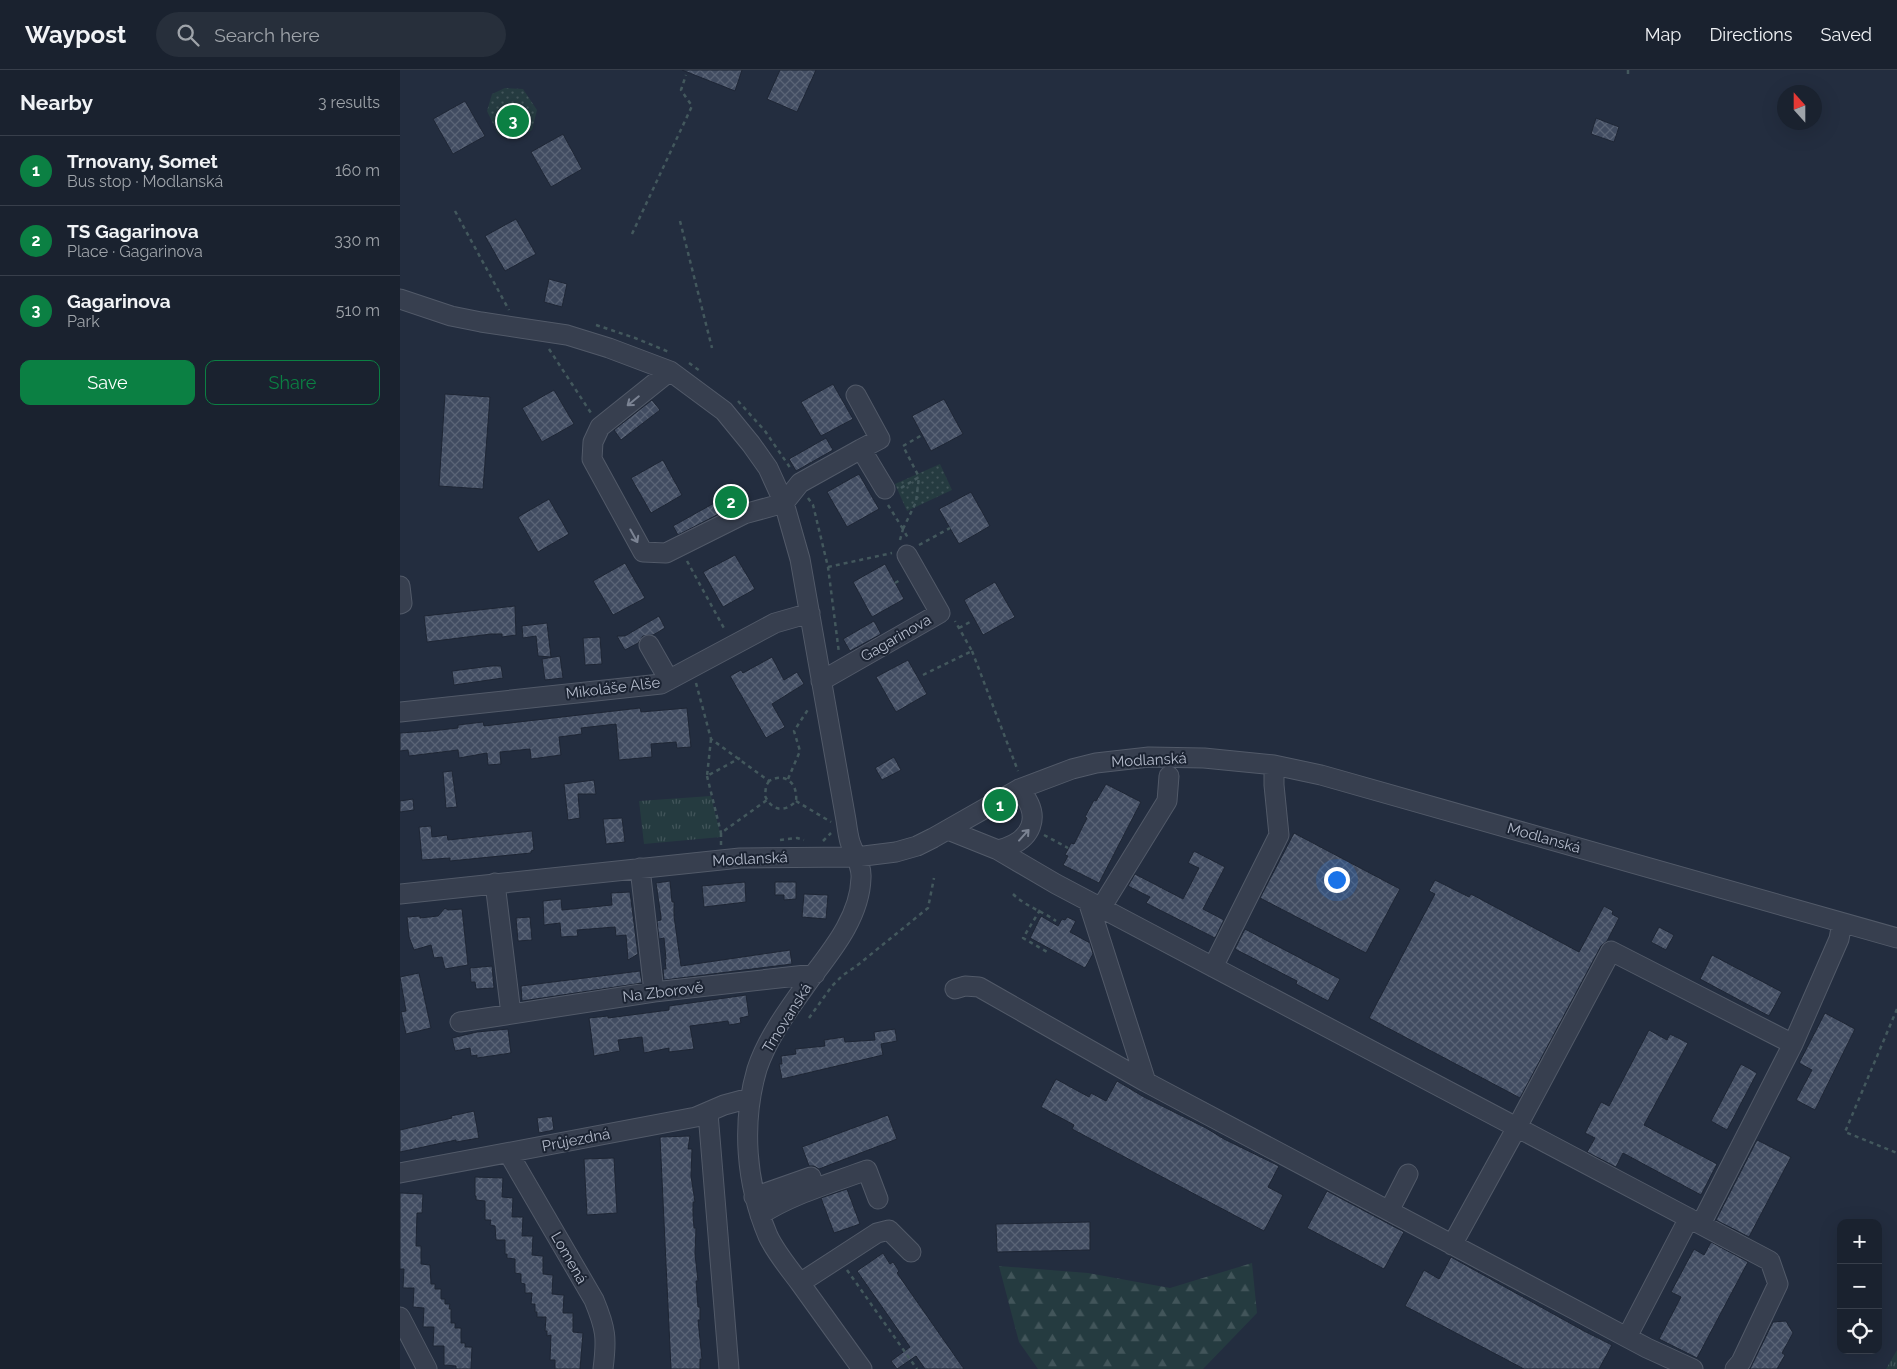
<!DOCTYPE html>
<html lang="en">
<head>
<meta charset="utf-8">
<style>
	body { margin:0; font-family:Raleway,sans-serif; background:#272f3b; color:#f1f3f6 }
	.controls { position:absolute; right:15px; bottom:15px; display:grid; overflow:hidden; border-radius:10px; box-shadow:0 5px 20px #0002 }
	.controls button { width:45px; height:45px; display:grid; place-items:center; padding:0; border:0; border-bottom:1px solid #383f4b; background:#1a222f; color:#f1f3f6; font:25px sans-serif }
	.compass { position:absolute; left:1377px; top:15px; width:45px; height:45px; border-radius:50%; background:#1a222f; box-shadow:0 5px 20px #0002; rotate:339deg }
	.you { position:absolute; left:936px; top:809px; width:18px; height:18px; margin:-12px; border:4px solid #fff; border-radius:50%; background:#1a73e8; box-shadow:0 0 0 8px #1a73e833 }
	.badge { display:grid; place-items:center; width:32px; height:32px; border-radius:50%; background:#0b8043; color:#fff; font-size:16px; font-weight:700 }
	.pin { position:absolute; translate:-50% -50%; border:2px solid #fff; box-shadow:0 1px 5px #0006 }
	.list { margin:0; padding:0; list-style:none }
	h2 { display:flex; justify-content:space-between; align-items:center; height:65px; margin:0; padding:0 20px; font-size:21px }
	h2 small { font-size:16px; font-weight:400; color:#9fa4aa }
	.list li { display:grid; grid-template-columns:32px 1fr auto; gap:15px; align-items:center; box-sizing:border-box; height:70px; padding:0 20px; border-top:1px solid #383f4b }
	.list b { display:block; font-size:19px; white-space:nowrap }
	.list p { margin:0; font-size:16px; white-space:nowrap; color:#9fa4aa }
	.list em { font-size:16px; font-style:normal; color:#9fa4aa }
	.actions { display:flex; gap:10px; padding:15px 20px }
	.actions a { flex:1; padding:11px 0; border:1px solid #0b8043; border-radius:10px; text-align:center; font-size:18px; color:#0b8043 }
	.actions .main { background:#0b8043; color:#fff }
	.icon { flex:none; width:28px; height:28px; fill:none; stroke:currentColor; stroke-width:2; stroke-linecap:round; stroke-linejoin:round }
	.map { position:relative; flex:none; width:1497px; height:1299px; overflow:hidden }
	header { display:flex; align-items:center; gap:30px; box-sizing:border-box; height:70px; padding:0 25px; background:#1a222f; border-bottom:1px solid #383f4b }
	header strong { font-size:24px }
	nav { display:flex; gap:28px; margin-inline-start:auto; font-size:18px }
	.search { width:350px; height:45px; background:#272f3b; display:flex; align-items:center; gap:12px; box-sizing:border-box; padding:0 18px; border-radius:28px; color:#9fa4aa; font-size:19px }
	main { display:flex }
	aside { flex:1; background:#1a222f }
	.map>svg:first-child { display:block }
	.grass { fill:url(#grass-tufts) }
	.forest { fill:url(#forest-firs) }
	.park { fill:url(#park-dots) }
	.building { fill:url(#building-cross-hatch); stroke:#1e2635 }
	.lines { fill:none; stroke-linecap:round; stroke-linejoin:round }
	.minor-casing { stroke:#525a69; stroke-width:21 }
	.path { stroke:#43585d; stroke-width:2.5; stroke-dasharray:4 4; stroke-linecap:butt }
	.minor { stroke:#373f4f; stroke-width:19 }
	.oneway { stroke:#7b8393 }
	.labels { text-anchor:middle; dominant-baseline:central; stroke-width:4; stroke-linejoin:round; paint-order:stroke }
	.street-label { font-size:15px; fill:#b3baca; stroke:#1c2433 }
</style>
</head>
<body>
<header>
<strong>Waypost</strong>
<div class="search"><svg class="icon" aria-label="search" viewBox="0 0 24 24"><circle cx="10" cy="10" r="6"/><path d="M15 15l6 6"/></svg>Search here</div>
<nav><a>Map</a><a>Directions</a><a>Saved</a></nav>
</header>
<main>
<aside>
<h2>Nearby<small>3 results</small></h2>
<ul class="list">
<li><span class="badge">1</span><div><b>Trnovany, Somet</b><p>Bus stop · Modlanská</p></div><em>160 m</em></li>
<li><span class="badge">2</span><div><b>TS Gagarinova</b><p>Place · Gagarinova</p></div><em>330 m</em></li>
<li><span class="badge">3</span><div><b>Gagarinova</b><p>Park</p></div><em>510 m</em></li>
</ul>
<div class="actions"><a class="main">Save</a><a>Share</a></div>
</aside>
<div class="map">
<svg width="1497" height="1299" viewBox="0 0 1497 1299">
	<defs>
		<pattern id="grass-tufts" width="24" height="20" patternUnits="userSpaceOnUse" patternTransform="scale(1.25)"><rect width="24" height="20" fill="#253b40"/><path d="M3 7l-1-3M5 7V3M7 7l1-3M15 17l-1-3M17 17v-4M19 17l1-3" fill="none" stroke="#42555a"/></pattern>
		<pattern id="forest-firs" width="22" height="20" patternUnits="userSpaceOnUse" patternTransform="scale(1.25)"><rect width="22" height="20" fill="#253b40"/><path d="M5 1l3.5 6h-7zM16 11l3.5 6h-7z" fill="#42555a"/></pattern>
		<pattern id="park-dots" width="8" height="8" patternUnits="userSpaceOnUse" patternTransform="scale(1.25)"><rect width="8" height="8" fill="#253b40"/><path d="M2 2h.1M6 6h.1" fill="none" stroke="#42555a" stroke-width="1.8" stroke-linecap="round"/></pattern>
		<pattern id="building-cross-hatch" width="8" height="8" patternUnits="userSpaceOnUse" patternTransform="scale(1.25)"><rect width="8" height="8" fill="#414c61"/><path d="M0 0l8 8M0 8l8-8" fill="none" stroke="#5a6476"/></pattern>
	</defs>
	<rect width="100%" height="100%" fill="#232d3f"/>
	<path class="grass" d="M311,726L321,767L244,774L239,731Z
		M1497,1280V1299H1486Z"/>
	<path class="forest" d="M852,1193L857,1243L803,1299H638L619,1272L599,1196L688,1203L770,1218Z"/>
	<path class="park" d="M105,18L123,19L137,40L132,60L116,69L98,64L87,41L92,24Z
		M540,394L552,420L507,441L495,414Z"/>
	<path class="building" d="M282,0H342L335,21Z
		M380,0H416L397,42L367,29Z
		M65,31L85,66L53,84L33,49Z
		M1196,48L1219,57L1214,72L1191,64Z
		M163,64L182,99L151,117L131,82Z
		M116,149L136,184L105,201L85,166Z
		M149,209L167,214L162,237L144,232Z
		M433,314L453,349L421,366L401,332Z
		M154,320L174,354L142,372L122,338Z
		M45,324L90,327L83,419L39,416Z
		M544,329L563,364L531,381L512,346Z
		M252,330L260,340L221,370L214,360Z
		M426,368L433,380L396,401L389,389Z
		M263,390L282,425L251,443L231,408Z
		M459,404L479,439L447,457L427,422Z
		M334,422L340,433L278,465L273,456Z
		M571,422L590,456L559,474L539,439Z
		M149,429L169,464L138,482L118,447Z
		M335,485L355,519L323,537L303,502Z
		M225,493L245,528L213,545L193,511Z
		M485,494L504,529L472,547L453,512Z
		M595,512L615,547L583,565L564,530Z
		M115,536L116,565L102,567V564H91L27,572L24,546Z
		M259,546L265,558L253,565L243,566L238,573L225,580L217,566H225Z
		M474,551L481,564L450,581L443,569Z
		M147,553L151,587L138,586L136,566L123,568L122,556Z
		M200,567L202,594L185,595L183,568Z
		M160,586L163,608L145,610L142,589Z
		M372,587L384,610L397,602L404,614L372,634L385,657L366,668L330,606L341,600L343,603Z
		M508,590L527,624L496,642L476,607Z
		M91,596H101L103,608L54,615L52,601Z
		M240,638L241,642L287,638L291,677L277,678L276,672L251,674L252,687L219,690L216,654L181,658L182,664L159,667L161,685L131,689L130,679L100,682L101,694L88,695L87,683L59,688L58,680L9,686L8,680L0,681V663L31,661L58,658V655L83,652L84,656Z
		M494,687L501,700L482,710L475,698Z
		M52,701L57,737L46,738L43,702Z
		M194,710L196,724H178L180,748L168,750L164,714Z
		M706,714L741,732L699,813L663,795L668,786L665,785L671,773L674,774L687,748L685,747L694,730L696,731Z
		M13,729L14,740L0,742V731Z
		M222,748L225,772L206,774L203,749Z
		M31,756L32,767L47,765L48,770L132,761L134,780L131,781V783L50,791V788L22,790L19,757Z
		M894,763L1000,819L966,883L860,828Z
		M794,781L825,797L803,839L824,850L815,868L746,833L750,827L728,816L735,804L783,829L799,798L788,793Z
		M1035,810L1069,827L1071,824L1179,882L1204,836L1213,841L1212,844L1219,848L1207,871L1201,876L1120,1028L969,948L1035,824L1029,821Z
		M270,811L272,832H274V846L281,896L390,880L392,894L264,910L263,899H266L265,889H266L264,868L259,869L257,851L261,850V847L256,813Z
		M345,812L346,832L304,837L302,816Z
		M375,812H396V829L384,830V825H375Z
		M230,822L238,884L228,890L226,865L216,866L215,857L177,860L178,866L161,867L160,853L144,855L143,831L161,829L162,840L212,835L211,823Z
		M404,824L428,825L426,849L402,847Z
		M45,838L48,840L62,839L68,895L45,899L42,887L34,888L31,875L14,880L9,867L7,847L20,846V848L38,846Z
		M641,846L658,856L662,849L665,850L667,847L676,851L670,862L690,873L693,884L685,898L630,868Z
		M130,847L132,870L118,871L116,848Z
		M1259,857L1274,865L1266,880L1251,872Z
		M845,859L940,909L928,931L896,914L897,911L835,879Z
		M1312,885L1382,922L1369,946L1300,909Z
		M92,896L94,918L76,919L75,912H71L70,898Z
		M240,901L242,913L122,931L121,916Z
		M19,903L31,958L6,964L1,942L6,941L0,907Z
		M346,925L349,946L340,948L341,953L329,955L328,951L290,956L294,979L269,982V978L244,983L242,967L218,970L220,981L194,986L189,948L208,946V948L269,940V936Z
		M1425,943L1455,959L1415,1040L1396,1030L1412,1000L1399,993Z
		M108,959L111,983L77,988V985L71,986L70,978L55,981L52,968L77,962Z
		M495,959L497,971L481,974L483,985L382,1009L379,994H382L381,986L396,984L395,979L425,976L424,970L444,967L445,972L475,970L474,962Z
		M1249,960L1267,970L1270,964L1288,973L1244,1055L1317,1094L1301,1125L1223,1083L1216,1097L1187,1082L1195,1068L1185,1063L1201,1032L1209,1036Z
		M1341,994L1357,1003L1327,1060L1311,1051Z
		M656,1009L689,1027L691,1023L706,1031L717,1011L744,1027L806,1058L824,1069L879,1096L868,1117L883,1125L864,1161L672,1059L674,1055L641,1037Z
		M74,1041L79,1068L56,1072V1070L0,1082V1060L52,1048L51,1046Z
		M488,1045L497,1069L419,1099L414,1096H409L402,1077Z
		M152,1046L154,1060L139,1063L137,1048Z
		M290,1066L288,1079H292L291,1106L295,1132H293V1145L294,1158H296L295,1184L298,1211H296L298,1237H300V1250H298L302,1289H300V1299H271L260,1067Z
		M1357,1070L1391,1087L1349,1167L1316,1150Z
		M214,1088L217,1143L187,1145L184,1089Z
		M75,1107L103,1108L102,1127L113,1128L112,1147H123L122,1166H133L132,1185L143,1186V1204L153,1205L152,1224L164,1225L163,1243H173V1262L183,1263L180,1299H155V1290H150L151,1265L147,1266V1261H145L146,1247H137V1242H135V1234H131L132,1223H125V1214L121,1213V1204L115,1203V1189L107,1188V1184H105V1170H96L95,1156L90,1155L91,1150H85V1131L76,1130V1126H75Z
		M447,1119L460,1154L434,1163L421,1128Z
		M927,1121L1004,1162L984,1199L907,1158Z
		M0,1123L23,1124L22,1143H17L16,1176H21V1194L30,1195L31,1214H35V1219H41V1229H45V1234H50L49,1239H51V1253H55V1258H61V1273H65V1277H72L71,1299H56V1296L44,1295V1276H33L34,1257H23L24,1238L13,1237L14,1218H3L4,1199H0Z
		M690,1152V1180L597,1182L596,1154Z
		M1311,1172L1348,1192L1297,1288L1259,1269L1281,1227L1271,1222L1294,1179L1304,1185Z
		M483,1183L490,1194L493,1192L499,1201L497,1203L564,1299H525L516,1286L497,1299L491,1291L510,1277L457,1201Z
		M1051,1187L1184,1261L1212,1275L1199,1299H1124L1005,1236L1024,1200L1039,1209Z
		M1386,1251L1393,1263L1382,1283L1385,1285L1377,1299H1350L1373,1252Z"/>
	<g class="lines">
		<g class="minor-casing">
			<path id="minor" d="M0,229L51,246L81,252L167,265L209,278L270,301L324,341L351,374L368,398L384,433L400,489L446,750C447,757 448,765 450,772C454,784 462,795 461,808C460,846 433,879 411,908C391,936 368,966 357,999C341,1054 346,1114 368,1166C376,1183 389,1198 400,1213C421,1242 441,1270 462,1299
				M270,301L200,357L193,372L192,389L243,482L266,483L344,444L384,433L400,413L461,379L485,419
				M456,325L480,369L461,379
				M0,516L2,533L0,534
				M249,575L269,610
				M421,611L540,543L507,485
				M0,642L261,614L375,553L410,543
				M548,760L598,780L656,814L1370,1191L1378,1214L1341,1292L1335,1299
				M598,780C633,771 643,746 619,719
				M240,798L254,922
				M95,813L111,944
				M0,824L340,788L456,787L496,782L517,776L533,768L619,719L672,699L696,693L749,687L804,688L874,695L921,705L1497,868
				M688,831L746,1012
				M701,838L767,731L769,706
				M813,897L879,765L874,715V695
				M555,919L565,916L579,917L746,1012L1247,1278L1293,1299
				M60,952L254,922L415,904
				M1393,974L1439,869L1442,853
				M308,1043L329,1299
				M109,1084L194,1230C206,1259 207,1268 203,1299
				M0,1103L296,1047L324,1035L350,1028
				M354,1127L411,1107
				M989,1141L1008,1104
				M360,1145C392,1124 432,1113 467,1100L478,1129
				M1052,1175L1117,1057L1211,881L1393,974L1301,1154
				M400,1213L477,1163L489,1160L511,1182
				M0,1247L27,1299
				M1227,1267L1289,1148"/>
		</g>
		<path class="path" d="M1228,0V8
			M55,141L109,240
			M280,151L312,278
			M232,164L292,36L281,20L286,5
			M196,255L235,268L269,282
			M149,279L191,343
			M289,293L300,301
			M338,331L365,361L391,399
			M501,418L519,407L503,376L522,365
			M408,428L413,435L428,497L439,583
			M488,435L503,459
			M503,459L516,432L519,407
			M500,470L503,459L508,468
			M519,475L550,458
			M287,491L325,560
			M428,497L492,483
			M495,513L502,509
			M559,558L570,552
			M572,581L618,701
			M523,605L572,581L555,551
			M296,613L311,669L369,711C385,702 398,713 396,731C385,743 372,741 365,726L366,716L369,711
			M311,669L307,706L340,688
			M307,706L321,763
			M388,709L400,681L394,661L409,638
			M396,731L431,752
			M644,765L668,778
			M380,770L397,768L404,770
			M423,771L431,763
			M321,775V763L367,730
			M613,824C625,836 642,841 656,851
			M640,840L623,868L649,883
			M1497,939L1445,1062L1497,1083
			M409,948L432,916L442,906L459,894L528,838L534,808
			M447,1200L517,1299"/>
		<use href="#minor" class="minor"/>
	</g>
	<defs><path id="oneway-shaft" d="M-6 0H5M1.5-3L5.5 0L1.5 3" fill="none" stroke-width="1.6" stroke-linecap="round" stroke-linejoin="round" transform="scale(1.25)"/></defs>
	<g class="oneway">
		<use href="#oneway-shaft" transform="translate(233 331) rotate(141)"/>
		<use href="#oneway-shaft" transform="translate(234 466) rotate(61)"/>
		<use href="#oneway-shaft" transform="translate(624 765) rotate(-48)"/>
	</g>
	<g class="labels">
		<g class="street-label">
			<text transform="translate(496 568) rotate(-30)">Gagarinova</text>
			<text transform="translate(213 618) rotate(-7)">Mikoláše Alše</text>
			<text transform="translate(749 690) rotate(-3)">Modlanská</text>
			<text transform="translate(1144 768) rotate(16)">Modlanská</text>
			<text transform="translate(350 789) rotate(-3)">Modlanská</text>
			<text transform="translate(263 922) rotate(-7)">Na Zborově</text>
			<text transform="translate(387 948) rotate(-58)">Trnovanská</text>
			<text transform="translate(176 1070) rotate(-11)">Průjezdná</text>
			<text transform="translate(169 1188) rotate(60)">Lomená</text>
		</g>
	</g>
</svg>
<div class="controls">
<button>+</button>
<button>−</button>
<button><svg class="icon" aria-label="locate" viewBox="0 0 24 24"><circle cx="12" cy="12" r="6"/><path d="M12 2v4M12 18v4M2 12h4M18 12h4"/></svg></button>
</div>
<svg class="compass" viewBox="-18 -18 36 36"><path d="M0-13l5 13h-10z" fill="#e53935"/><path d="M0 13l5-13h-10z" fill="#9fa4aa"/></svg>
<div class="you"></div>
<div class="pin badge" style="left:600px;top:735px">1</div>
<div class="pin badge" style="left:331px;top:432px">2</div>
<div class="pin badge" style="left:113px;top:51px">3</div>
</div>
</main>
</body>
</html>
